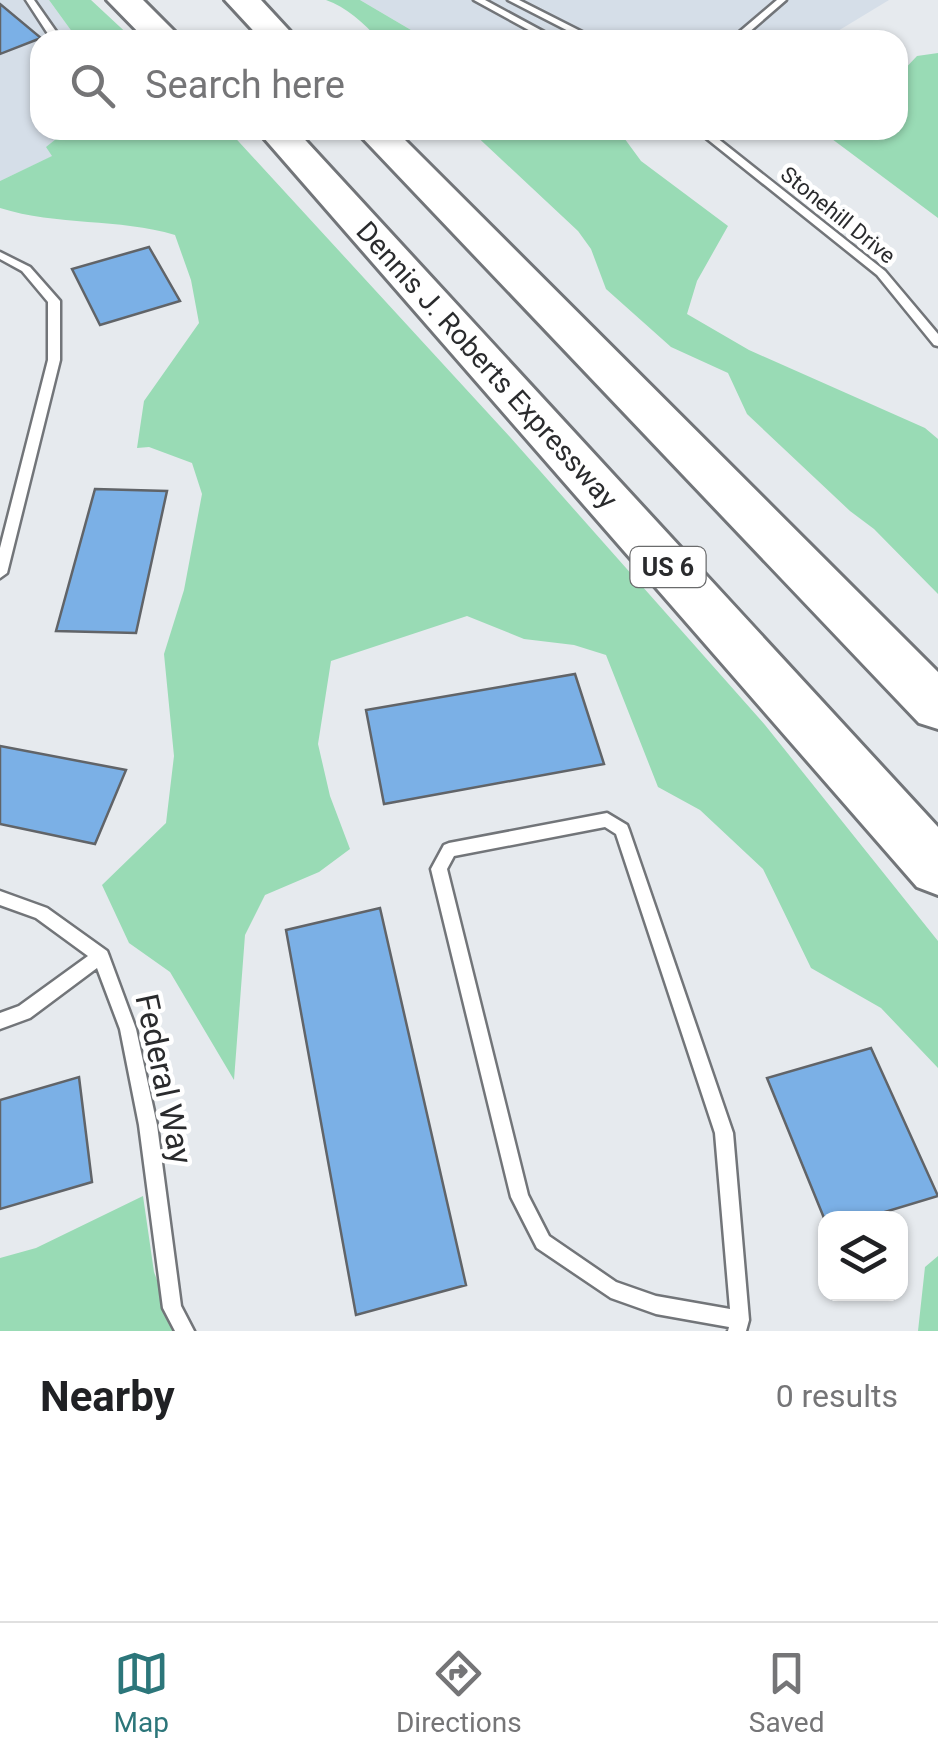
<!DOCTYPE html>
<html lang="en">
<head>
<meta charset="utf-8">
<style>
	body { margin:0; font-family:Roboto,sans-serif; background:#f6f6f6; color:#202124 }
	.controls { position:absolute; right:30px; bottom:30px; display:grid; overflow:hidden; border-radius:20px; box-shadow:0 2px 8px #0004 }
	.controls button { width:90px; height:90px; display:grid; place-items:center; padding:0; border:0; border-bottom:2px solid #e0e0e0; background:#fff; color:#202124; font:50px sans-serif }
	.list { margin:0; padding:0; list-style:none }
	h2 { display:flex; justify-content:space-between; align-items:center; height:130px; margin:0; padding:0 40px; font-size:42px }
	h2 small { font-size:32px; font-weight:400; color:#757577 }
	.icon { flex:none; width:55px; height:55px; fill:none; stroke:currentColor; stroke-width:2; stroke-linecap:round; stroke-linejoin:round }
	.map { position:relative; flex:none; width:938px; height:1331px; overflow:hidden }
	.search { position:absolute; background:#fff; box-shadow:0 2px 8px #0004; left:30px; right:30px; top:30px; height:110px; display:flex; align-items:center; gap:25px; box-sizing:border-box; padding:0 35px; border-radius:30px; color:#757577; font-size:38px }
	.sheet { height:290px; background:#fff }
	nav { display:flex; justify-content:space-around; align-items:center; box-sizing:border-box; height:140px; border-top:2px solid #e0e0e0; background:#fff; font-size:28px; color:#757577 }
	nav a { display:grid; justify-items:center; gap:5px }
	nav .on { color:#2c767a }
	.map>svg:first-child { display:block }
	.built { fill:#d5dee8 }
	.green { fill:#99dbb5 }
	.building { fill:#7bb0e6; stroke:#616468; stroke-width:2.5 }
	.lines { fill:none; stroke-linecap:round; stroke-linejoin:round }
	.service-casing { stroke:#727579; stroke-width:5 }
	.motorway-casing { stroke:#727579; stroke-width:6 }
	.service { fill:#fff; fill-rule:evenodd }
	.motorway { fill:#fff; fill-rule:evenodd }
	.labels { text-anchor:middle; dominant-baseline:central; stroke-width:9; stroke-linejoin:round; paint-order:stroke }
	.far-street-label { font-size:22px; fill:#2a2b2d; stroke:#fff }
	.shield { fill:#fff; stroke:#6a6b6c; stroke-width:2.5 }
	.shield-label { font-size:25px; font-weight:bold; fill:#2a2b2d }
	.street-label { font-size:28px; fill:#2a2b2d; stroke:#fff }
	.near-street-label { font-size:32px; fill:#2a2b2d; stroke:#fff }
</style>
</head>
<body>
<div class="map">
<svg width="938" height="1331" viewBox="0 0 938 1331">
	<rect width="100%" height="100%" fill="#e6eaee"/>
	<path class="built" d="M0,0H49L78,40H40V130H56L62,134L53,156L0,181Z
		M360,0H889L823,40H428Z"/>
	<path class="green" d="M49,0H91L134,40H78Z
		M326,0H360L428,40H379C364,23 346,7 326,0Z
		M938,53V218L832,139L843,130H898V76L917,56Z
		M56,130H228L510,437L765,725L938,941V1068L881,1008L811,968L763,869L700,810L658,787L606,655L574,645L524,639L467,616L331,661L318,744L330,796L350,849L319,872L265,895L245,935L234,1080L170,972L129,943L102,885L166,823L174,756L164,654L184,590L202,494L192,463L149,447L137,448L144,401L199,323L191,280L175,235C119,218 57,226 0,208V181L52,156L46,147L61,135Z
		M470,130L619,131L641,161L728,226L697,281L687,314L749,350L925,428L938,439V594L874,529L850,511L747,414L728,373L671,347L606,289L591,249L578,231Z
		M143,1196L154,1272L176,1331H0V1258L36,1248Z
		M938,1256V1331H918L925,1267Z"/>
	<path class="building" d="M0,4L41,38L0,54Z
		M149,247L180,301L100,325L72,269Z
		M95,489L167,491L136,633L56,631Z
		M575,674L604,764L384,804L366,710Z
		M0,746L126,770L95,844L0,824Z
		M380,908L466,1285L356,1315L286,930Z
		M871,1048L938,1196L865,1218H824L767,1078Z
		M79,1077L92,1182L0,1209V1100Z"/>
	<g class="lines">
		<g class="service-casing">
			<path id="service" d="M26,0H34L62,40H52Z
				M474,0H485L559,40H547Z
				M508,0H519L598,40H586Z
				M777,0H786L740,40H730Z
				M696,130H707L885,271L938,334V346L934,345L877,275Z
				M0,252L30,267L60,301V360L7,573L0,578V548L48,360V302L22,271L0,259Z
				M607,813L627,825L629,830L733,1133L749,1320L746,1331H728L729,1327L656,1314L611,1298L537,1248L511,1197L431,869L444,845L449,843ZM605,827L616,834L715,1133L730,1309L656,1296L616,1282L549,1236L528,1195L447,869L454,856Z
				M0,891L47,908L107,951L109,956L136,1029L157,1125L181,1306L194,1331H175L163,1308L139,1125L120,1029L97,968L30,1018L0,1029V1013L19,1006L88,956L36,918L0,905Z"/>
		</g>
		<g class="motorway-casing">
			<path id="motorway" d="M107,0H143L183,40H146Z
				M225,0H261L298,40H262Z
				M257,130H296L938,827V895L917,887Z
				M355,130H395L938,672V729L919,723Z"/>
		</g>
		<use href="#service" class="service"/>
		<use href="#motorway" class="motorway"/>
	</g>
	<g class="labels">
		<g class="far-street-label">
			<text transform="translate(838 215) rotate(39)">Stonehill Drive</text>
		</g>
		<rect class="shield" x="630.5" y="547" width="75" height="40" rx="8"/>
		<g class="shield-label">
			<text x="668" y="567">US 6</text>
		</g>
		<g class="street-label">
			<text transform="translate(487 365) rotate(48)">Dennis J. Roberts Expressway</text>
		</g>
		<g class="near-street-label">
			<text transform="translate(164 1079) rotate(78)">Federal Way</text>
		</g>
	</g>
</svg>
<div class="controls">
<button><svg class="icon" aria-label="layers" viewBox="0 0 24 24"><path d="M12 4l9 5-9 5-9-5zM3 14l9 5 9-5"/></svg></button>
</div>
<div class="search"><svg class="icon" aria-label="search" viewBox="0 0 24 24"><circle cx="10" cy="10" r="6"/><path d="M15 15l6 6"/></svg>Search here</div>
</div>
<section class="sheet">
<h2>Nearby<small>0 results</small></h2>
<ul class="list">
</ul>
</section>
<nav>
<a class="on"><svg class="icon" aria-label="map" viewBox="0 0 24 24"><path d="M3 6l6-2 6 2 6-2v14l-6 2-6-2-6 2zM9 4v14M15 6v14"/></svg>Map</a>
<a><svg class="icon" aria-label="directions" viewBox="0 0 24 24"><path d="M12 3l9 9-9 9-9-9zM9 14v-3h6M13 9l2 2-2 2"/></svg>Directions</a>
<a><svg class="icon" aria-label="saved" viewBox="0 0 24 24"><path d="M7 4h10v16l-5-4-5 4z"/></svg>Saved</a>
</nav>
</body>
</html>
